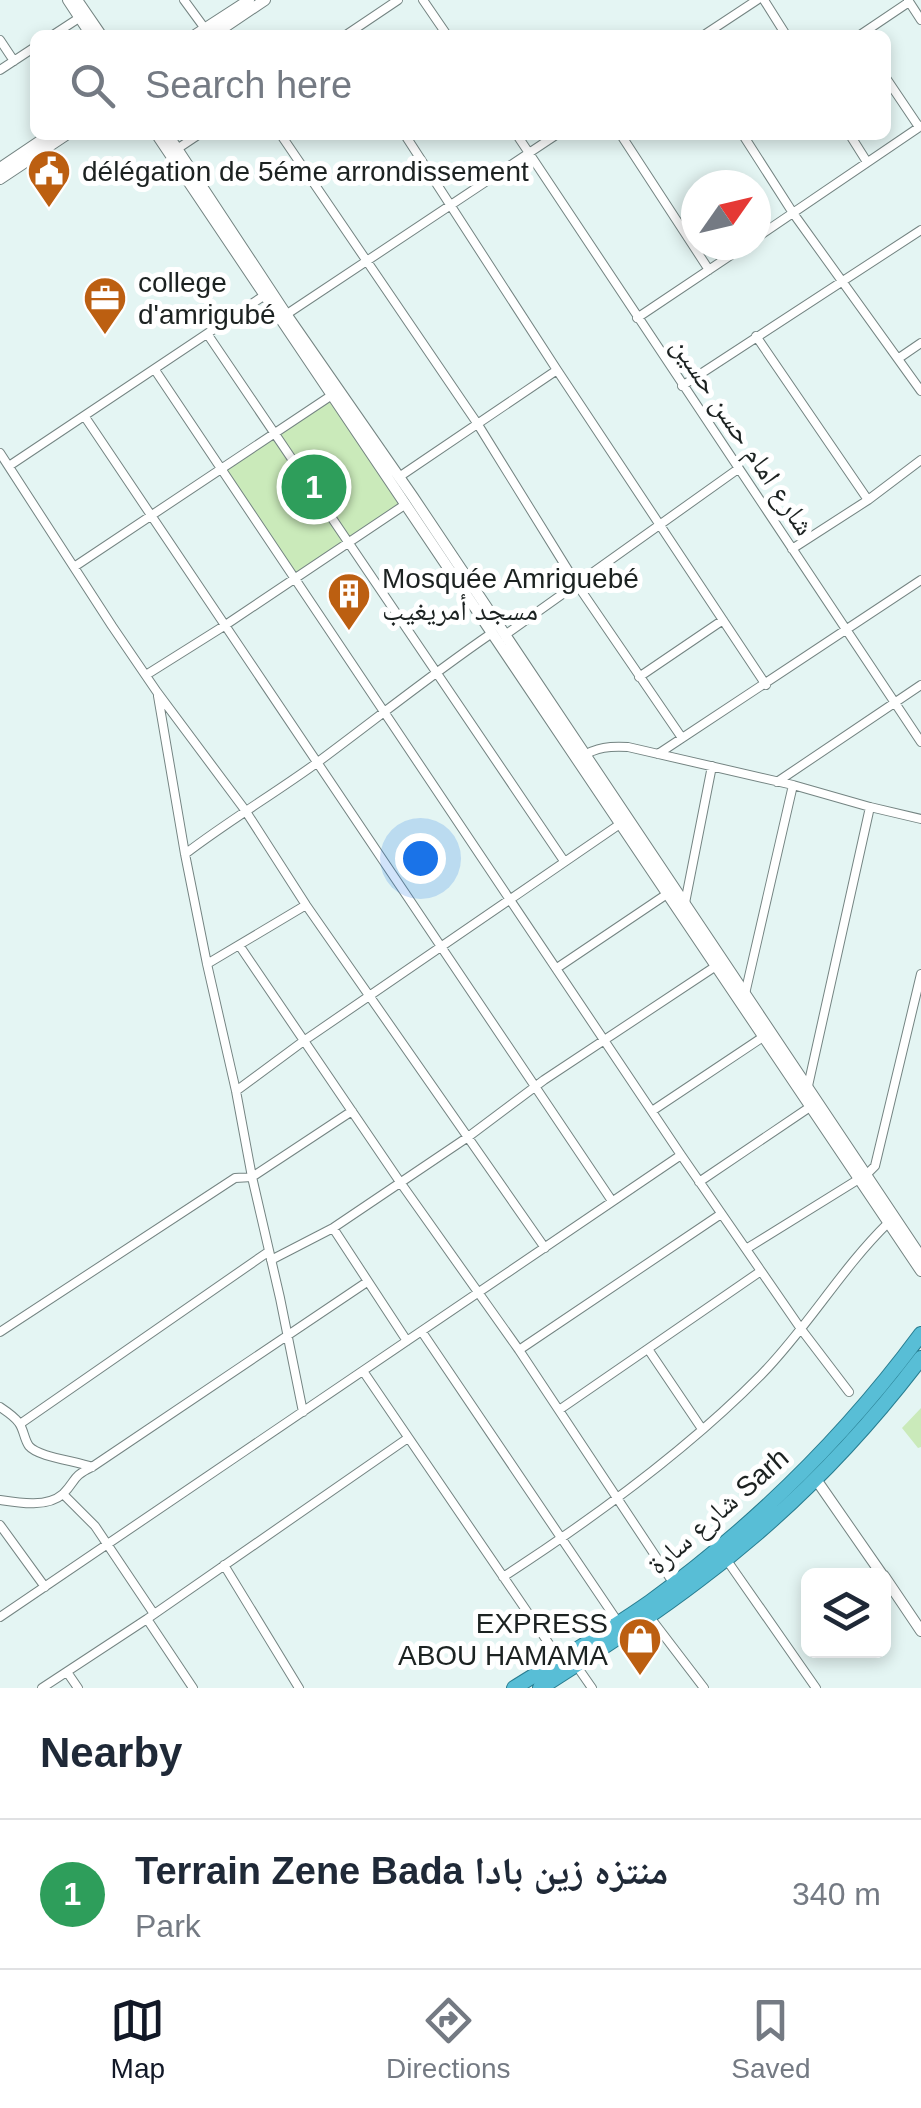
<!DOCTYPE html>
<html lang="en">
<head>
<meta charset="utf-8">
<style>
	body { margin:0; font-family:Arial,"Noto Naskh Arabic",sans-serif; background:#f2f2f3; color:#1f2937 }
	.controls { position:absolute; right:30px; bottom:30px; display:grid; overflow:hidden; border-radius:15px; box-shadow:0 5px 15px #0003 }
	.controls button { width:90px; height:90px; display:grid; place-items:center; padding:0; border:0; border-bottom:2px solid #e0e1e3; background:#fff; color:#1f2937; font:50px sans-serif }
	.compass { position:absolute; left:681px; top:170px; width:90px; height:90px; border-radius:50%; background:#fff; box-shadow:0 5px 15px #0003; rotate:56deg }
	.you { position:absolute; left:420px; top:858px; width:35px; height:35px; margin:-25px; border:8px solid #fff; border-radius:50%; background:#1a73e8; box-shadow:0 0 0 15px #1a73e833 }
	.badge { display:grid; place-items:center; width:65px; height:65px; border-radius:50%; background:#111827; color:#fff; font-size:32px; font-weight:700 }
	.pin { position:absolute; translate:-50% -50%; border:5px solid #fff; box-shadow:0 2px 10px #0006 }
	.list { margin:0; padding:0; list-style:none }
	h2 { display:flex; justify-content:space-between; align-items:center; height:130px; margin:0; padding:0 40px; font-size:42px }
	h2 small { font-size:32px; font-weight:400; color:#747a83 }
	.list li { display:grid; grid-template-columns:65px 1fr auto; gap:30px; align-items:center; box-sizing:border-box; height:150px; padding:0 40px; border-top:2px solid #e0e1e3 }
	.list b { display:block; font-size:38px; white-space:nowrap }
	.list p { margin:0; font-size:32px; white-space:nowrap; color:#747a83 }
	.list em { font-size:32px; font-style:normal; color:#747a83 }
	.icon { flex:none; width:55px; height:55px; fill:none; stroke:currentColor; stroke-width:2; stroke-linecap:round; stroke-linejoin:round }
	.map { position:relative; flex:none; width:921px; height:1688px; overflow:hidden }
	.search { position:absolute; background:#fff; box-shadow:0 5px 15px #0003; left:30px; right:30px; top:30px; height:110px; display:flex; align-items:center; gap:25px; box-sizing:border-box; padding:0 35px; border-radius:15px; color:#747a83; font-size:38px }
	.sheet { height:280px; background:#fff }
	nav { display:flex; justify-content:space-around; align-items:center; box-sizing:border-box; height:140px; border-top:2px solid #e0e1e3; background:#fff; font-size:28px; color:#747a83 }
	nav a { display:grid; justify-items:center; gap:5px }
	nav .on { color:#111827 }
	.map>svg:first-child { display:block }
	.green { fill:#caeaba }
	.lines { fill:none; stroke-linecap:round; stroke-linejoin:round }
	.minor-casing { stroke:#748482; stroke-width:10 }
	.tertiary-casing { stroke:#748482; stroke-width:12 }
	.trunk-casing { stroke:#287d90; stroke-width:16 }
	.minor { stroke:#fff; stroke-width:8 }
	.tertiary { stroke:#fff; stroke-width:10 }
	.trunk { stroke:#58bed6; stroke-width:14 }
	.labels { text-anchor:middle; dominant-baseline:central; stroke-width:10; stroke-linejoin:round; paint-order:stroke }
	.poi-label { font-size:28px; fill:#1c2221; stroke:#fff; text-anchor:start }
	.street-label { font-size:28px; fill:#1c2221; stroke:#fff }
</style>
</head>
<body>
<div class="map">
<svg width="921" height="1688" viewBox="0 0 921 1688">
	<rect width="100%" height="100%" fill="#e4f5f3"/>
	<path class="green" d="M332,395L406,504L295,578L221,470Z
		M921,1408V1447L918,1448L902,1428Z"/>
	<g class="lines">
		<g class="minor-casing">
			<path id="minor" d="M184,0L206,30
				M423,0L447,35
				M764,0L786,35
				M908,0L921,20
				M53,35L79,18
				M346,35L398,0
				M704,35L757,0
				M860,35L909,2
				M0,40L14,61
				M0,70L35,47
				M886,78L919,127
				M281,135L477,423L576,583L682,738
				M405,135L557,370L766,685
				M517,135L921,742
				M621,135L709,270
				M743,135L793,213L921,391
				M850,135L867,162
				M177,149L198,135
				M756,238L921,126
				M284,316L556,135
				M637,318L746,245
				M208,335L564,861
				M756,336L868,500
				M899,358L921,343
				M155,370L681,1155L801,1329L849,1392
				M682,386L921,230
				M85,417L612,1201
				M0,453L112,626L157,692L245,810L306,905L545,1248
				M9,466L265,295
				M399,477L557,370
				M792,549L868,500L921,460
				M74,567L332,395
				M505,635L738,469
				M146,675L224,626L406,504
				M639,677L723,620
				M158,696L185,854L207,964L236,1091L252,1177L280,1298L303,1412
				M658,754L921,580
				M581,757C597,747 610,746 628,747L793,785L870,807L921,819
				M777,782L921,685
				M185,854C228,821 274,794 318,762C376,719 432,674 492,633
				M685,903L712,766
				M239,945L400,1182L519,1350L674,1584
				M207,964L306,905
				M557,968L667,894
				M745,994L793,785
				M808,1086L870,807
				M236,1091L305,1040L620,824
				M652,1111L763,1037
				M699,1182L810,1107
				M333,1228L407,1341
				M746,1249L867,1174L875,1166L921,974
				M271,1260L333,1228L468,1137L544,1080L716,966
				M0,1332L235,1178L252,1177L352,1111
				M422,1332L618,1622
				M648,1349L702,1429
				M519,1350L721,1214
				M363,1371L560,1660
				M0,1407C6,1411 15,1417 19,1423C24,1430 24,1439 29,1446C38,1457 76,1461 92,1467
				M559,1410L761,1271
				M20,1424L268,1252
				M63,1494L95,1526L154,1614
				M0,1500C19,1503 47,1508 63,1494C77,1480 71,1477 92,1467L367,1282
				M0,1525L45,1587
				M726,1559L816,1688
				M224,1565L299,1688
				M503,1577C594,1518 685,1452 761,1375C808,1327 841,1269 888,1223
				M649,1616L704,1688
				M0,1617L681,1155
				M147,1619L193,1688
				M576,1665L592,1688
				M67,1672L78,1688
				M42,1688L147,1619L408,1438"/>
		</g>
		<g class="tertiary-casing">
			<path id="tertiary" d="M68,0L91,35
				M77,0L101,35
				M195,35L249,0
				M213,35L265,0
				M157,135L921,1271
				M168,135L286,314L413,497L921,1257
				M0,168L49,135
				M0,179L66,135
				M815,1478L883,1576
				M884,1576L921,1631"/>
		</g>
		<g class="trunk-casing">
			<path id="trunk" d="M514,1688C560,1659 606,1633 650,1602C753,1527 845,1437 921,1334
				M540,1688C594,1654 648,1619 699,1580C782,1518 858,1441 921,1358"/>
		</g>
		<use href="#minor" class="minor"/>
		<use href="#tertiary" class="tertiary"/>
		<use href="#trunk" class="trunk"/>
	</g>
	<defs>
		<g id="civic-pin" transform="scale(2.25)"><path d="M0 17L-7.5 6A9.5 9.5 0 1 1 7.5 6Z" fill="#bc5f11" stroke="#fff"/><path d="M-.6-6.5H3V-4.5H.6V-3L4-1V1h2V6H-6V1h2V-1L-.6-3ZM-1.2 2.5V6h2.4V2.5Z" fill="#fff"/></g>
		<g id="office-pin" transform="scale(2.25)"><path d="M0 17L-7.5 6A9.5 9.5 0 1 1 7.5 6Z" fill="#bc5f11" stroke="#fff"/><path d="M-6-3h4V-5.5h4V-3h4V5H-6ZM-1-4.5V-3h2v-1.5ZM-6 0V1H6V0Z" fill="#fff"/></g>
		<g id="building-pin" transform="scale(2.25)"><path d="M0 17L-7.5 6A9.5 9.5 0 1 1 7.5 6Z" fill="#bc5f11" stroke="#fff"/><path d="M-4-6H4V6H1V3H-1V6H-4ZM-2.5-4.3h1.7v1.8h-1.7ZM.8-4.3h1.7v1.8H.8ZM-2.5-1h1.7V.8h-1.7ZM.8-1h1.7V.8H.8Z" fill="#fff"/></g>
		<g id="shop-pin" transform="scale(2.25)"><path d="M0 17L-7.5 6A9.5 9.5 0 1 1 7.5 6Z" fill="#bc5f11" stroke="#fff"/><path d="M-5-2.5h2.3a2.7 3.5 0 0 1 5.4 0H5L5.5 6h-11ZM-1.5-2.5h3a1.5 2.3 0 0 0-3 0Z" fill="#fff"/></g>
	</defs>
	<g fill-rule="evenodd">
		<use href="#civic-pin" x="49" y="171"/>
		<use href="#office-pin" x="105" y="298"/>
		<use href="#building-pin" x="349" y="594"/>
		<use href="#shop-pin" x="640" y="1639"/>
	</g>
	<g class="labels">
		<g class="poi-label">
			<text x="82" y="171">délégation de 5éme arrondissement</text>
			<text x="138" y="282">college<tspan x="138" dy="32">d'amrigubé</tspan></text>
			<text x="382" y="578">Mosquée Amriguebé<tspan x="382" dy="32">مسجد أمريغيب</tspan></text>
			<text x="608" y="1623" text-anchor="end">EXPRESS<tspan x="608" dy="32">ABOU HAMAMA</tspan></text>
		</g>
		<g class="street-label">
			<text transform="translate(743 436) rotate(56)">شارع امام حسن حسين</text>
			<text transform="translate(718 1511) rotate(-41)">شارع سارة Sarh</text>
		</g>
	</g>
</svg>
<div class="controls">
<button><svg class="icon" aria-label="layers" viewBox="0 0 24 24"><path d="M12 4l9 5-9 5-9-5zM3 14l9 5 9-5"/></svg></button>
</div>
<svg class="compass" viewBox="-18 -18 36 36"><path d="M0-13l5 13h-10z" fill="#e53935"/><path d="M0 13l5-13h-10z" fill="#747a83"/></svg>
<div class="you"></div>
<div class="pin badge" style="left:314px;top:487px;background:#2e9e5b">1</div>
<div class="search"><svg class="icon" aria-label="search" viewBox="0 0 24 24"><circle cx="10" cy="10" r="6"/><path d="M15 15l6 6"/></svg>Search here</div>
</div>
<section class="sheet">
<h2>Nearby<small></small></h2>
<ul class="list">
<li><span class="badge" style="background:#2e9e5b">1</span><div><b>Terrain Zene Bada منتزه زين بادا</b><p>Park</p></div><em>340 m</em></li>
</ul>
</section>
<nav>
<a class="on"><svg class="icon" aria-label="map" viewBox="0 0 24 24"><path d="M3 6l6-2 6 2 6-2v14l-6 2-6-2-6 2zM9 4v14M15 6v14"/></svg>Map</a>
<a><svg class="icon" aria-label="directions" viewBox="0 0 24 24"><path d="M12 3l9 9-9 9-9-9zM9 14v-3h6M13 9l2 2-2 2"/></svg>Directions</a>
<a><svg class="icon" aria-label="saved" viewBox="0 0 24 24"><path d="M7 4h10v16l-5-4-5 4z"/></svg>Saved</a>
</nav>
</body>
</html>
